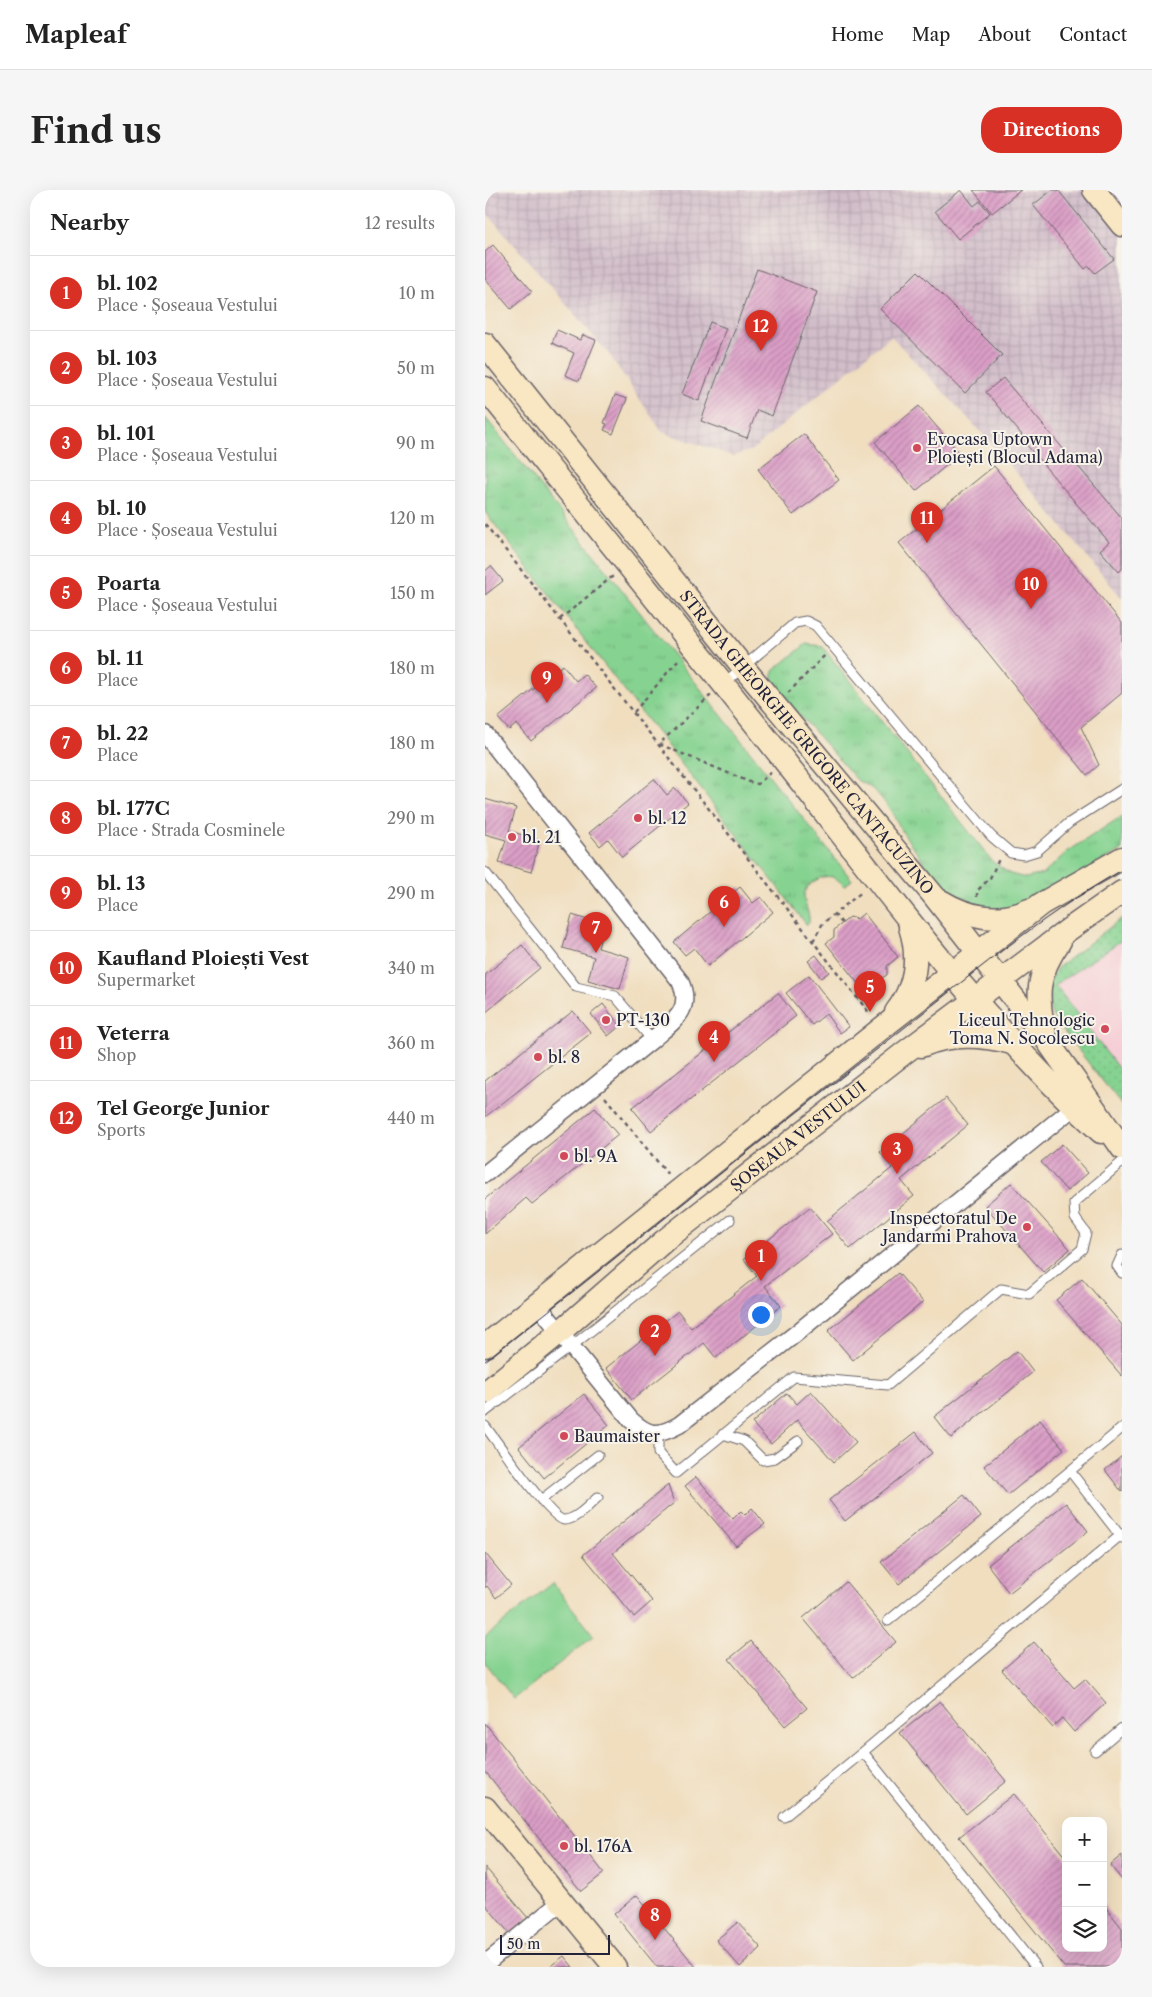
<!DOCTYPE html>
<html lang="en">
<head>
<meta charset="utf-8">
<style>
	body { margin:0; font-family:"Libre Caslon Text",serif; background:#f6f6f6; color:#222 }
	.controls { position:absolute; right:15px; bottom:15px; display:grid; overflow:hidden; border-radius:10px; box-shadow:0 5px 20px #0002 }
	.controls button { width:45px; height:45px; display:grid; place-items:center; padding:0; border:0; border-bottom:1px solid #e0e0e0; background:#fff; color:#222; font:25px sans-serif }
	.scale { position:absolute; left:15px; bottom:12px; width:110px; box-sizing:border-box; padding-left:5px; border:2px solid #22223b; border-top:0; font-size:14px; line-height:18px; white-space:nowrap; color:#22223b; -webkit-text-stroke:4px #f7f3e8; paint-order:stroke }
	.you { position:absolute; left:275px; top:1124px; width:18px; height:18px; margin:-12px; border:4px solid #fff; border-radius:50%; background:#1a73e8; box-shadow:0 0 0 8px #1a73e833 }
	.badge { display:grid; place-items:center; width:32px; height:32px; border-radius:50%; background:#d93025; color:#fff; font-size:16px; font-weight:700 }
	.pin { position:absolute; translate:-50% -41px; filter:drop-shadow(0 1px 2px #0008) }
	.pin::after { content:''; position:absolute; top:26px; width:18px; height:15px; background:inherit; clip-path:polygon(0 0,100% 0,50% 100%) }
	.list { margin:0; padding:0; list-style:none }
	h2 { display:flex; justify-content:space-between; align-items:center; height:65px; margin:0; padding:0 20px; font-size:21px }
	h2 small { font-size:16px; font-weight:400; color:#767676 }
	.list li { display:grid; grid-template-columns:32px 1fr auto; gap:15px; align-items:center; box-sizing:border-box; height:75px; padding:0 20px; border-top:1px solid #e0e0e0 }
	.list b { display:block; font-size:19px; white-space:nowrap }
	.list p { margin:0; font-size:16px; white-space:nowrap; color:#767676 }
	.list em { font-size:16px; font-style:normal; color:#767676 }
	.icon { flex:none; width:28px; height:28px; fill:none; stroke:currentColor; stroke-width:2; stroke-linecap:round; stroke-linejoin:round }
	.map { position:relative; flex:none; width:637px; height:1777px; overflow:hidden; border-radius:20px }
	header { display:flex; align-items:center; gap:30px; box-sizing:border-box; height:70px; padding:0 25px; background:#fff; border-bottom:1px solid #e0e0e0 }
	header strong { font-size:24px }
	nav { display:flex; gap:28px; margin-inline-start:auto; font-size:18px }
	.intro { display:flex; align-items:center; justify-content:space-between; box-sizing:border-box; height:120px; padding:0 30px }
	h1 { margin:0; font-size:35px }
	.button { padding:12px 22px; border-radius:20px; background:#d93025; color:#fff; font-size:18px; font-weight:700 }
	main { display:flex; gap:30px; padding:0 30px }
	aside { flex:1; background:#fff; border-radius:20px; box-shadow:0 5px 20px #0002 }
	.map>svg:first-child { display:block }
	.built { fill:#f6cfd6 }
	.industrial { fill:url(#industrial-grid) }
	.grass { fill:url(#grass-dots); stroke:#547a66 }
	.park { fill:url(#park-tufts); stroke:#547a66 }
	.pitch { fill:#86d391; stroke:#547a66 }
	.building { fill:url(#building-hatch) }
	.lines { fill:none; stroke-linecap:round; stroke-linejoin:round }
	.lane-casing { stroke:#6a6469; stroke-width:11 }
	.street-casing { stroke:#6a6469; stroke-width:19 }
	.secondary-casing { stroke:#6a6469; stroke-width:25 }
	.path { stroke:#6a6469; stroke-width:2.5; stroke-dasharray:4 4; stroke-linecap:butt }
	.lane { stroke:#fff; stroke-width:9 }
	.street { stroke:#fff; stroke-width:16 }
	.secondary { stroke:#f9e7c3; stroke-width:22 }
	.tram { stroke:#22223b; stroke-width:1 }
	.poi-dot { fill:#d1495b; stroke:#f7f3e8; stroke-width:2 }
	.labels { text-anchor:middle; dominant-baseline:central; stroke-width:4; stroke-linejoin:round; paint-order:stroke }
	.poi-label { font-size:16px; fill:#22223b; stroke:#f7f3e8; text-anchor:start }
	.street-label { font-size:16px; fill:#22223b; stroke:#f7f3e8 }
</style>
</head>
<body>
<header>
<strong>Mapleaf</strong>
<nav><a>Home</a><a>Map</a><a>About</a><a>Contact</a></nav>
</header>
<div class="intro"><h1>Find us</h1><a class="button">Directions</a></div>
<main>
<aside>
<h2>Nearby<small>12 results</small></h2>
<ul class="list">
<li><span class="badge">1</span><div><b>bl. 102</b><p>Place · Șoseaua Vestului</p></div><em>10 m</em></li>
<li><span class="badge">2</span><div><b>bl. 103</b><p>Place · Șoseaua Vestului</p></div><em>50 m</em></li>
<li><span class="badge">3</span><div><b>bl. 101</b><p>Place · Șoseaua Vestului</p></div><em>90 m</em></li>
<li><span class="badge">4</span><div><b>bl. 10</b><p>Place · Șoseaua Vestului</p></div><em>120 m</em></li>
<li><span class="badge">5</span><div><b>Poarta</b><p>Place · Șoseaua Vestului</p></div><em>150 m</em></li>
<li><span class="badge">6</span><div><b>bl. 11</b><p>Place</p></div><em>180 m</em></li>
<li><span class="badge">7</span><div><b>bl. 22</b><p>Place</p></div><em>180 m</em></li>
<li><span class="badge">8</span><div><b>bl. 177C</b><p>Place · Strada Cosminele</p></div><em>290 m</em></li>
<li><span class="badge">9</span><div><b>bl. 13</b><p>Place</p></div><em>290 m</em></li>
<li><span class="badge">10</span><div><b>Kaufland Ploiești Vest</b><p>Supermarket</p></div><em>340 m</em></li>
<li><span class="badge">11</span><div><b>Veterra</b><p>Shop</p></div><em>360 m</em></li>
<li><span class="badge">12</span><div><b>Tel George Junior</b><p>Sports</p></div><em>440 m</em></li>
</ul>
</aside>
<div class="map">
<svg width="637" height="1777" viewBox="0 0 637 1777">
	<defs>
		<pattern id="industrial-grid" width="8" height="8" patternUnits="userSpaceOnUse" patternTransform="scale(1.25)"><rect width="8" height="8" fill="#d1bdc9"/><path d="M0 4h8M4 0v8" fill="none" stroke="#b3a2ae"/></pattern>
		<pattern id="grass-dots" width="8" height="8" patternUnits="userSpaceOnUse" patternTransform="scale(1.25)"><rect width="8" height="8" fill="#86d391"/><path d="M2 2h.1M6 6h.1" fill="none" stroke="#73b57e" stroke-width="1.8" stroke-linecap="round"/></pattern>
		<pattern id="park-tufts" width="24" height="20" patternUnits="userSpaceOnUse" patternTransform="scale(1.25)"><rect width="24" height="20" fill="#86d391"/><path d="M3 7l-1-3M5 7V3M7 7l1-3M15 17l-1-3M17 17v-4M19 17l1-3" fill="none" stroke="#73b57e"/></pattern>
		<pattern id="building-hatch" width="6" height="6" patternUnits="userSpaceOnUse" patternTransform="scale(1.25)"><rect width="6" height="6" fill="#dc9fc7"/><path d="M-1 1l2-2M0 6l6-6M5 7l2-2" fill="none" stroke="#b281a3"/></pattern>
	</defs>
	<rect width="100%" height="100%" fill="#f7f3e8"/>
	<filter id="ink" filterUnits="userSpaceOnUse"><feTurbulence type="fractalNoise" baseFrequency=".02" numOctaves="2"/><feDisplacementMap in="SourceGraphic" scale="10" xChannelSelector="R" yChannelSelector="G"/><feConvolveMatrix kernelMatrix="1 2 1 2 8 2 1 2 1" color-interpolation-filters="sRGB"/></filter>
	<filter id="wash" filterUnits="userSpaceOnUse"><feTurbulence type="fractalNoise" baseFrequency=".0096" numOctaves="4" result="noise"/><feDisplacementMap in="SourceGraphic" scale="20" xChannelSelector="R" yChannelSelector="G"/><feGaussianBlur stdDeviation="1.12" result="paint"/><feColorMatrix in="noise" values="0 0 0 0 0 0 0 0 0 0 0 0 0 0 0 0 0 1.4 0 .05"/><feComposite in="paint" operator="in"/></filter>
	<g filter="url(#wash)">
		<rect width="100%" height="100%" fill="#f0debf"/>
		<path class="built" d="M637,750V883L570,795Z"/>
		<path class="industrial" d="M0,0H637V408L507,254L406,146L267,260L248,266L177,242L124,164L0,21Z"/>
		<path class="grass" d="M637,728V750L570,795L637,883V916L570,830L565,820L563,795L572,778Z"/>
		<path class="park" d="M0,227L367,690L359,696C353,689 348,685 338,687C334,688 328,692 324,695C312,708 326,719 324,733L322,735L0,322Z
			M321,454L337,456L508,672L525,684L541,688L558,684L582,662L637,626V660C614,673 532,722 511,721C504,721 480,715 474,711C462,705 425,654 417,641C407,622 394,598 373,591L288,495V481Z"/>
		<path class="pitch" d="M68,1393L109,1446L29,1509L0,1472V1447Z"/>
		<g id="blocks">
			<path class="building" d="M476,0L489,16L495,11L505,23L473,49L450,21Z
				M488,0H536L507,23Z
				M567,0H573L629,69L610,83L604,76L600,79L548,15Z
				M8,55L47,101L26,119L0,89V62Z
				M272,79L332,102L287,226L272,220L262,248L216,231Z
				M433,81L517,165L480,203L395,119Z
				M225,132L241,138L214,211L197,204Z
				M72,140L95,150L98,145L111,150L94,191L80,185L89,163L67,153Z
				M518,188L637,328V379L634,382L615,360L624,352L535,247L537,245L501,202Z
				M130,205L142,209L128,244L119,240L122,234L119,233Z
				M434,216L475,264L431,301L390,252Z
				M319,244L354,290L308,325L273,279Z
				M509,276L637,433V503L596,537L614,575L602,585L414,353Z
				M6,376L18,391L0,405V381Z
				M78,475L91,491L99,484L111,498L46,551L32,534L24,540L13,528Z
				M169,589L182,605L190,598L203,613L137,667L123,649L115,656L104,643Z
				M0,609L31,618L24,641L55,650L46,682L14,673L21,650L0,644Z
				M255,697L268,713L276,707L288,722L223,776L209,758L200,765L189,752Z
				M379,723L413,767L402,776V785L395,789L388,786L375,796L341,753L349,747V740L365,727L372,729Z
				M87,725L119,735L113,758L144,767L135,799L103,790L109,767L78,758Z
				M37,755L55,778L0,823V785Z
				M331,765L344,782L336,788L323,771Z
				M324,785L364,837L355,843L341,824L327,835L301,803Z
				M293,803L311,826L166,941L147,918Z
				M118,814L135,836L123,846L106,824Z
				M88,821L106,843L0,927V891Z
				M461,908L483,935L416,990L429,1006L365,1059L342,1031L407,978L395,962Z
				M110,918L133,945L47,1014L41,1008L0,1044V1009Z
				M577,954L603,983L582,1001L556,972Z
				M526,993L585,1059L558,1082L500,1016Z
				M325,1017L347,1044L280,1096L296,1116L231,1168L219,1153L147,1210L121,1178L193,1121L206,1138L272,1086L259,1069Z
				M413,1083L438,1112L368,1170L343,1141Z
				M597,1088L637,1135V1186L571,1110Z
				M532,1161L548,1182L466,1248L449,1227Z
				M326,1201L371,1252L349,1272L312,1230L286,1254L267,1233L302,1203L312,1214Z
				M99,1204L124,1235L59,1288L34,1257Z
				M555,1230L579,1259L523,1305L499,1276Z
				M431,1242L447,1263L360,1331L344,1310Z
				M637,1266V1302L620,1280Z
				M211,1287L248,1329L256,1321L260,1325L267,1318L280,1334L251,1356L200,1296Z
				M183,1295L189,1313L128,1363L167,1411L149,1427L98,1365Z
				M479,1305L496,1327L414,1394L396,1372Z
				M581,1313L603,1341L524,1403L503,1375Z
				M0,1363L26,1395L11,1408L2,1396L0,1398Z
				M361,1392L411,1452L368,1488L318,1428Z
				M266,1451L322,1518L300,1536L244,1469Z
				M549,1452L589,1498L600,1489L621,1513L589,1542L577,1528L567,1537L517,1480Z
				M455,1511L521,1591L481,1624L415,1543Z
				M0,1533L119,1683L96,1701L0,1581Z
				M529,1604L581,1668V1758H618V1714L637,1738V1777H579L474,1647Z
				M637,1665V1690L625,1675Z
				M0,1677L43,1728L25,1744L0,1714Z
				M152,1705L211,1777H172L129,1724Z
				M253,1732L276,1758L255,1777L231,1750Z
				M79,1766L88,1777H64Z"/>
		</g>
	</g>
	<g filter="url(#ink)">
		<use href="#blocks" fill-opacity="0" stroke="#6a6469" stroke-width="1"/>
		<g class="lines">
			<g class="lane-casing">
				<path id="lane" d="M238,494L310,433L321,431L331,436L506,646L526,663L539,665L552,661L584,633L637,599
					M0,682L91,797L130,806L167,850
					M637,1065L632,1076L637,1083
					M0,1222L87,1156L245,1030
					M0,1236C11,1250 66,1330 79,1330C91,1330 104,1315 113,1307
					M173,1244V1263L191,1283L309,1187L403,1195L516,1099L544,1104L597,1059L601,1043L590,1028L589,1013L637,972
					M238,1244L259,1251L278,1270L290,1268L313,1251
					M585,1281L637,1348
					M56,1310L113,1265
					M403,1431L637,1238
					M610,1561L637,1538
					M378,1562L551,1777
					M299,1627L378,1562L637,1344"/>
			</g>
			<g class="street-casing">
				<path id="street" d="M0,544L195,791C209,821 187,832 167,850L0,984
					M52,1114L146,1230C164,1246 172,1247 194,1235L309,1145L589,917
					M0,1774L77,1711"/>
			</g>
			<g class="secondary-casing">
				<g id="secondary">
					<path d="M609,0L637,35"/>
					<path id="s1" d="M0,154L258,477L449,706L561,849L637,958"/>
					<path d="M0,198C100,322 200,445 298,569C399,698 495,830 616,942"/>
					<path d="M456,711C482,727 514,734 544,720"/>
					<path d="M411,822C431,796 435,768 425,737"/>
					<path d="M560,845C551,805 551,785 575,751"/>
					<path d="M436,856C466,843 497,845 527,853"/>
					<path d="M0,1156L397,838L556,714L637,668"/>
					<path id="s2" d="M0,1203L75,1142L179,1051L419,863L583,740L637,702"/>
					<path d="M0,1618L130,1777"/>
				</g>
			</g>
			<path class="path" d="M0,334L385,824
				M75,429L128,386
				M303,503L341,464
				M226,505L174,554L267,593L273,594L286,582
				M149,522L194,469
				M492,707V701L505,688L515,667
				M349,724L357,733
				M328,751L338,733L378,701
				M120,907L184,986"/>
			<use href="#lane" class="lane"/>
			<use href="#street" class="street"/>
			<use href="#secondary" class="secondary"/>
			<path class="tram" d="M0,1171C136,1065 269,955 405,849C479,791 555,726 637,680"/>
		</g>
	</g>
	<g class="poi-dot">
		<circle cx="432" cy="258" r="5"/>
		<circle cx="153" cy="628" r="5"/>
		<circle cx="27" cy="647" r="5"/>
		<circle cx="121" cy="830" r="5"/>
		<circle cx="620" cy="839" r="5"/>
		<circle cx="53" cy="867" r="5"/>
		<circle cx="79" cy="966" r="5"/>
		<circle cx="542" cy="1037" r="5"/>
		<circle cx="79" cy="1246" r="5"/>
		<circle cx="79" cy="1656" r="5"/>
	</g>
	<g class="labels">
		<g class="poi-label">
			<text x="442" y="249">Evocasa Uptown<tspan x="442" dy="18">Ploiești (Blocul Adama)</tspan></text>
			<text x="163" y="628">bl. 12</text>
			<text x="37" y="647">bl. 21</text>
			<text x="131" y="830">PT-130</text>
			<text x="610" y="830" text-anchor="end">Liceul Tehnologic<tspan x="610" dy="18">Toma N. Socolescu</tspan></text>
			<text x="63" y="867">bl. 8</text>
			<text x="89" y="966">bl. 9A</text>
			<text x="532" y="1028" text-anchor="end">Inspectoratul De<tspan x="532" dy="18">Jandarmi Prahova</tspan></text>
			<text x="89" y="1246">Baumaister</text>
			<text x="89" y="1656">bl. 176A</text>
		</g>
		<g class="street-label">
			<text stroke="none"><textPath href="#s1" startOffset="512">STRADA GHEORGHE GRIGORE CANTACUZINO</textPath></text>
			<text stroke="none"><textPath href="#s2" startOffset="405">ȘOSEAUA VESTULUI</textPath></text>
		</g>
	</g>
</svg>
<div class="controls">
<button>+</button>
<button>−</button>
<button><svg class="icon" aria-label="layers" viewBox="0 0 24 24"><path d="M12 4l9 5-9 5-9-5zM3 14l9 5 9-5"/></svg></button>
</div>
<div class="scale">50 m</div>
<div class="you"></div>
<div class="pin badge" style="left:276px;top:1091px">1</div>
<div class="pin badge" style="left:170px;top:1166px">2</div>
<div class="pin badge" style="left:412px;top:984px">3</div>
<div class="pin badge" style="left:229px;top:872px">4</div>
<div class="pin badge" style="left:385px;top:822px">5</div>
<div class="pin badge" style="left:239px;top:737px">6</div>
<div class="pin badge" style="left:111px;top:763px">7</div>
<div class="pin badge" style="left:170px;top:1750px">8</div>
<div class="pin badge" style="left:62px;top:513px">9</div>
<div class="pin badge" style="left:546px;top:419px">10</div>
<div class="pin badge" style="left:442px;top:353px">11</div>
<div class="pin badge" style="left:276px;top:161px">12</div>
</div>
</main>
</body>
</html>
